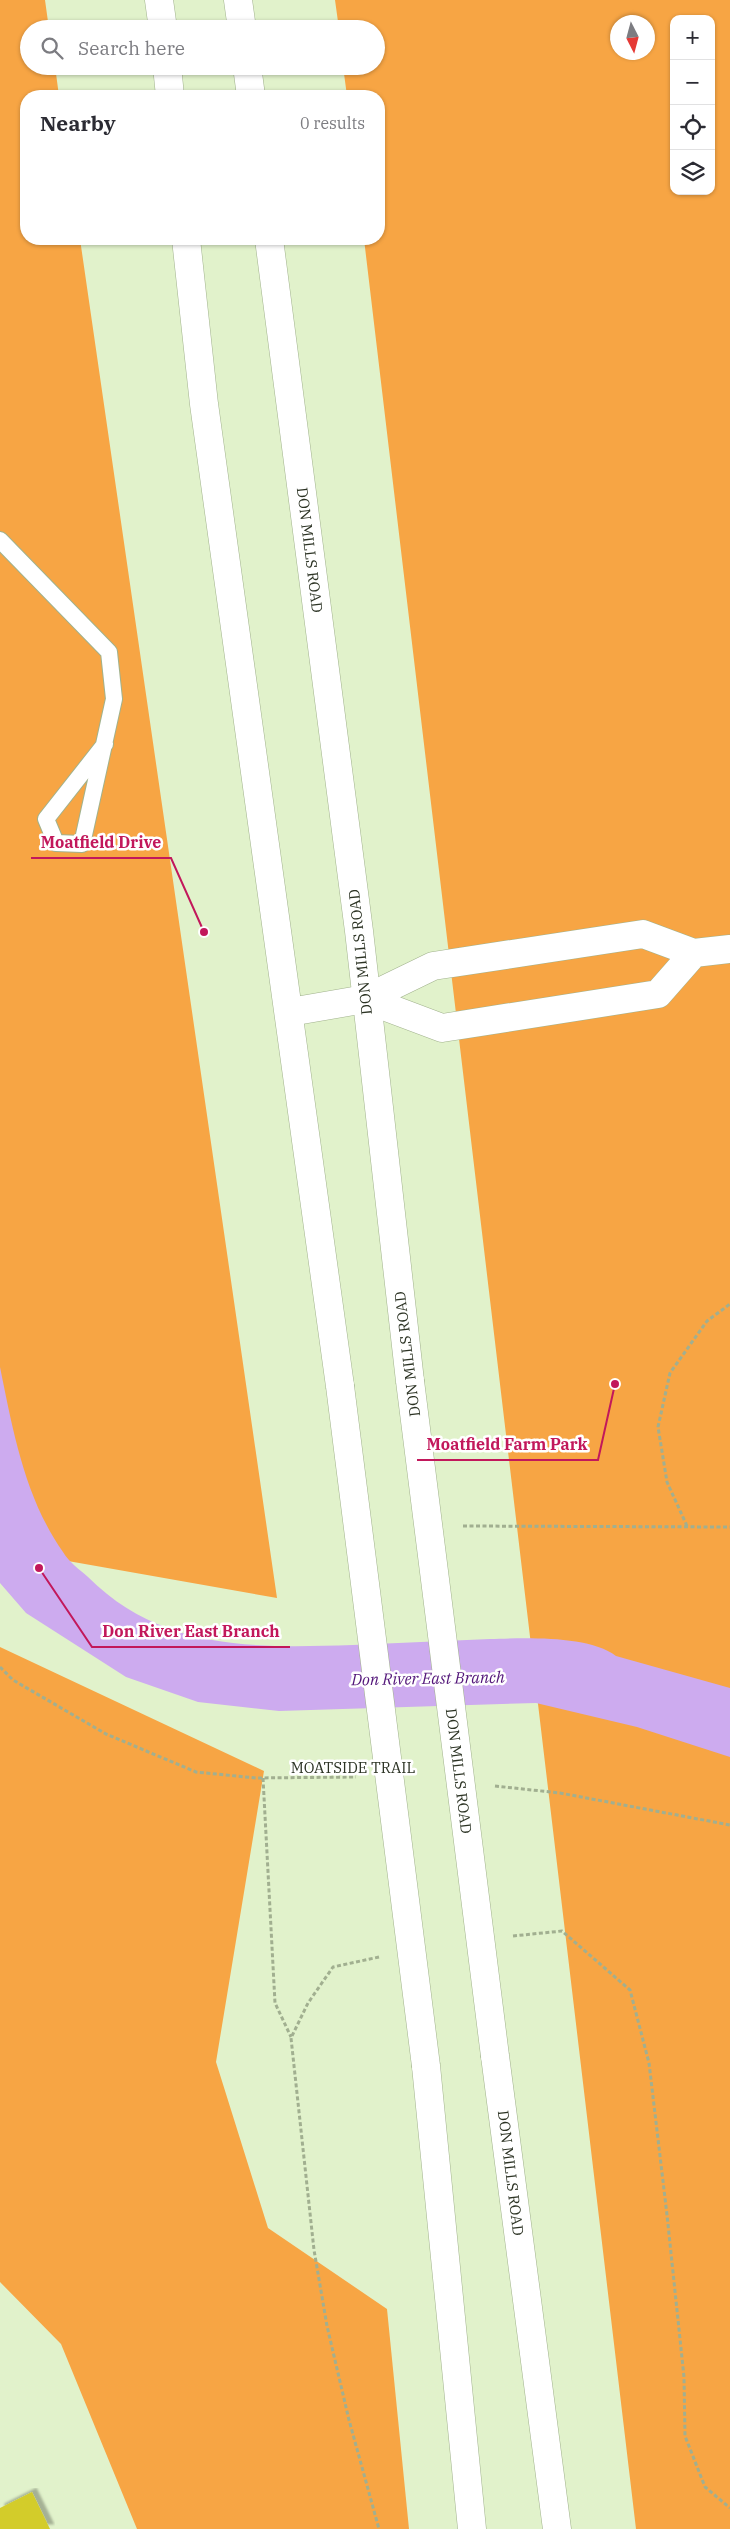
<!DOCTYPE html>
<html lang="en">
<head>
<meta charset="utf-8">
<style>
	body { margin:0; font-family:"IBM Plex Serif",serif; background:#f2f2f3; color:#2b2b33 }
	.controls { position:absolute; right:15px; top:15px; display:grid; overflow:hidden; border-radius:10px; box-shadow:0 1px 4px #0004 }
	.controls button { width:45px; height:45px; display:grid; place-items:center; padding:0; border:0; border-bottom:1px solid #e1e1e2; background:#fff; color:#2b2b33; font:25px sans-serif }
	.compass { position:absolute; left:610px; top:15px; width:45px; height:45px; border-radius:50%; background:#fff; box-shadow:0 1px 4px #0004; rotate:174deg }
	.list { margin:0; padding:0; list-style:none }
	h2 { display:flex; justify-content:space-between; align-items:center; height:65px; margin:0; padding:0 20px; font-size:21px }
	h2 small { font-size:16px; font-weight:400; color:#7c7c81 }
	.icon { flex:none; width:28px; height:28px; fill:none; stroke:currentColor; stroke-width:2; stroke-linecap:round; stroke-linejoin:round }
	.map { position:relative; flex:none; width:730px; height:2529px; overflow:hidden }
	.search { position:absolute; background:#fff; box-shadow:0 1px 4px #0004; left:20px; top:20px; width:365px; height:55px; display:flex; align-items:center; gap:12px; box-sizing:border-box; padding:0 18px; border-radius:28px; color:#7c7c81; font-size:19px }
	.panel { position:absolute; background:#fff; box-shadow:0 1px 4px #0004; left:20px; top:90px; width:365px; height:155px; border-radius:20px }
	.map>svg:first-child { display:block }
	.green { fill:#f7a544; fill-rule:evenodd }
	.water { fill:#cdabef }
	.building { fill:#d3cc29; filter:url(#shadow) }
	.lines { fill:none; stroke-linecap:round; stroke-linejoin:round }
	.lane-casing { stroke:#a1b28d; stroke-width:18 }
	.street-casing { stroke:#a1b28d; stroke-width:29 }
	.secondary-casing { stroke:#a1b28d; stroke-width:29 }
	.path { stroke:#a1af90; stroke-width:3; stroke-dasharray:4 2.5; stroke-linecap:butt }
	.lane { stroke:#fff; stroke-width:16 }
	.street { stroke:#fff; stroke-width:28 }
	.secondary { stroke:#fff; stroke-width:28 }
	.secondary-bridge-casing { stroke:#a1b28d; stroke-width:29; stroke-linecap:butt }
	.secondary-bridge { stroke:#fff; stroke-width:28 }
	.labels { text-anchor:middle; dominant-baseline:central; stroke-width:5; stroke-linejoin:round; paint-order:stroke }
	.street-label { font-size:15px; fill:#2c3324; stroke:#fff }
	.water-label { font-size:16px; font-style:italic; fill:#521579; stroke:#fff }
	.leader { fill:none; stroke:#c2185b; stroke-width:2 }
	.callout-dot { fill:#c2185b; stroke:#fff; stroke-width:2 }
	.callout-label { font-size:16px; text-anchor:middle; font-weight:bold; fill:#c2185b; stroke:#fff; stroke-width:5; stroke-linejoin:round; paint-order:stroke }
</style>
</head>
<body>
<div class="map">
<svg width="730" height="2529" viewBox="0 0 730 2529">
	<defs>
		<filter id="shadow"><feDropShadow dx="4.5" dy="-4.5" stdDeviation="1" flood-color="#0004"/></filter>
	</defs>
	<rect width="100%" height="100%" fill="#e1f2cb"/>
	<path class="green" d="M0,0H45L49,29H29V66H55L59,96H26V239H80L277,1598L0,1549Z
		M335,0H730V2529H636L364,239H379V96H347L343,66H376V29H339ZM674,19H711V191H674ZM618,22H648V52H618Z
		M0,1647L264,1771L216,2062L268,2228L387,2309L409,2529H137L61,2344L0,2282Z"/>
	<path class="water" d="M0,1367C13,1431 25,1498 63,1552C69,1562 80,1570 88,1577C162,1651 255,1648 353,1645C398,1643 444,1641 490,1639C524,1638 589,1635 616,1656L730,1688V1757L637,1727L536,1703L279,1711L198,1702L126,1677L26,1613L0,1583Z"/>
	<path class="building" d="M32,2492L50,2529H0V2508Z"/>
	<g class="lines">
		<g class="lane-casing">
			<path id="lane" d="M0,540L109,652L114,699L82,844L56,843L46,819L105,744"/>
		</g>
		<g class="street-casing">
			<path id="street" d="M365,999L442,1028L658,994L694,953
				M290,1012L365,999L433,966L643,934L694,953L730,949"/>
		</g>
		<g class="secondary-casing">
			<path id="secondary" d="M159,0L163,29
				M238,0L242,29
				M167,66L170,96
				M247,66L251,96
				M186,239L204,404L340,1386
				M269,239L359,931L410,1381
				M495,2056L557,2529
				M426,2066L472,2529"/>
		</g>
		<path class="path" d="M463,1526L730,1527
			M687,1526L667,1482L658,1427L670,1373L707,1321L730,1304
			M0,1667L13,1680L106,1734L196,1772L256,1778L356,1777
			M263,1778L275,2003L291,2037
			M495,1786L560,1793L730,1825
			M513,1936L562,1931L630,1990L649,2063L667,2215L684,2377L685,2436L705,2487L730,2508
			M379,1957L333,1967L308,2003L291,2038L314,2250L327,2326L349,2420L379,2529"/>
		<use href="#lane" class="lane"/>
		<use href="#street" class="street"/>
		<use href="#secondary" class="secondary"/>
		<g class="secondary-bridge-casing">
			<path id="secondary-bridge" d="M410,1381L495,2056
				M340,1386L426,2066"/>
		</g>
		<use href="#secondary-bridge" class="secondary-bridge"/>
	</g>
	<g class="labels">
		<g class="street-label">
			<text transform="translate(310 550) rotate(83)">DON MILLS ROAD</text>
			<text transform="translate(360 952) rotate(-96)">DON MILLS ROAD</text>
			<text transform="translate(407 1354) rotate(-97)">DON MILLS ROAD</text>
			<text x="353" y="1767">MOATSIDE TRAIL</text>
			<text transform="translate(459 1771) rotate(83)">DON MILLS ROAD</text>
			<text transform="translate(511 2173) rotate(83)">DON MILLS ROAD</text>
		</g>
		<g class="water-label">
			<text transform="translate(428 1678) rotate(-1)">Don River East Branch</text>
		</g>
	</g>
	<path class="leader" d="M204 932L171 858H31M615 1384L598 1460H417M39 1568L92 1647H290"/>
	<g class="callout-dot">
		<circle cx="204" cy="932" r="5"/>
		<circle cx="615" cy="1384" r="5"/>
		<circle cx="39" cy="1568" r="5"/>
	</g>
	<g class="callout-label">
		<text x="101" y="848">Moatfield Drive</text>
		<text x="507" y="1450">Moatfield Farm Park</text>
		<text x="191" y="1637">Don River East Branch</text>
	</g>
</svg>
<div class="controls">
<button>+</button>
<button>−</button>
<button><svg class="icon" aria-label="locate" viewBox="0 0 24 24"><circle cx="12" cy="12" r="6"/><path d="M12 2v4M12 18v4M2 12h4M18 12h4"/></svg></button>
<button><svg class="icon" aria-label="layers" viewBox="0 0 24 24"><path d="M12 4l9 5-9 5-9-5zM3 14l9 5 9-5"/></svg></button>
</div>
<svg class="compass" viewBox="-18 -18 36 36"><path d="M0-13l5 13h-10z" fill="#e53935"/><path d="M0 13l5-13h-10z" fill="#7c7c81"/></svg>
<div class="search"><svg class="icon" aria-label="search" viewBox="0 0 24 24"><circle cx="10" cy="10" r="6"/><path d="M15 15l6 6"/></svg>Search here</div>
<section class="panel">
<h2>Nearby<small>0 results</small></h2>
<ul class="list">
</ul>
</section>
</div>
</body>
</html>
